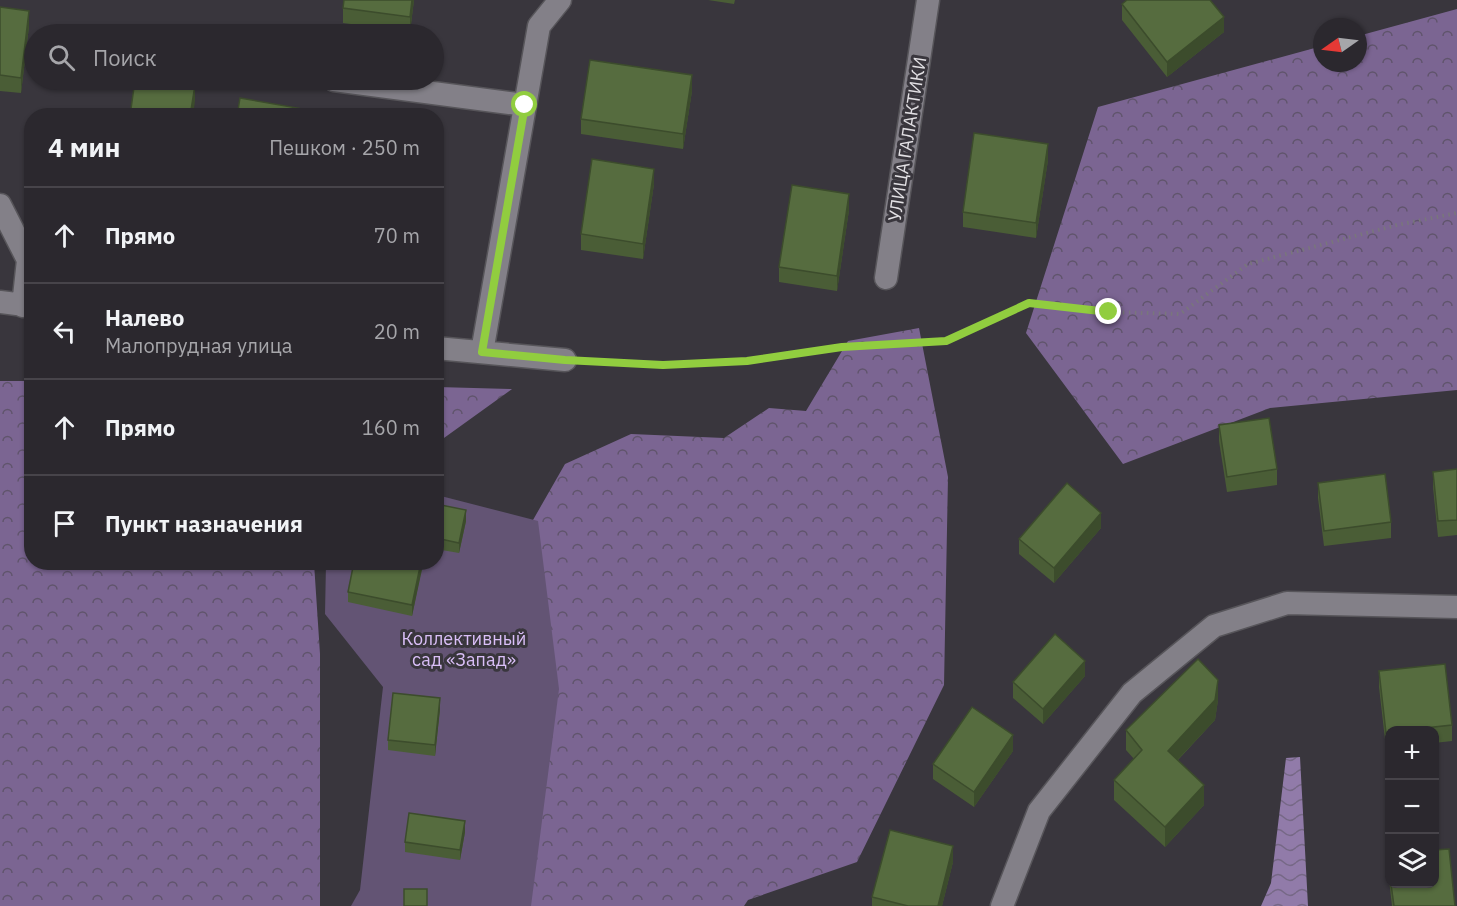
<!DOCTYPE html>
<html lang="ru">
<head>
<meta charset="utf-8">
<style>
	body { margin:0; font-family:"IBM Plex Sans",sans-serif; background:#37343a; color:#f1f3f6 }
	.controls { position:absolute; right:18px; bottom:18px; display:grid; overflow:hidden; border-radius:12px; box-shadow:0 2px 4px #0004 }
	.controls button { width:54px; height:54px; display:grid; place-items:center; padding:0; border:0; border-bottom:2px solid #47444a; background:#2b282e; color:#f1f3f6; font:30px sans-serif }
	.compass { position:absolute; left:1313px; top:18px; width:54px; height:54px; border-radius:50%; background:#2b282e; box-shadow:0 2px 4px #0004; rotate:256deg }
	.stop { position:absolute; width:18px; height:18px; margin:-14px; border:4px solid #91cd3f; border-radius:50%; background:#fff }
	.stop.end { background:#91cd3f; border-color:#fff; box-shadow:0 2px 6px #0008 }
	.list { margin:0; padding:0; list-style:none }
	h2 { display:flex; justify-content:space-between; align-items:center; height:78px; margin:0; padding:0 24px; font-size:26px }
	h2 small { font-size:20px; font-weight:400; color:#a6a6aa }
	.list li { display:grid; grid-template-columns:39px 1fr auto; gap:18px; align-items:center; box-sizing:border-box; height:96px; padding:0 24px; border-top:2px solid #47444a }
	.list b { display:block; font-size:22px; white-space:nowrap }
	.list p { margin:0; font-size:20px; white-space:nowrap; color:#a6a6aa }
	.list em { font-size:20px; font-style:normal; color:#a6a6aa }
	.icon { flex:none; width:33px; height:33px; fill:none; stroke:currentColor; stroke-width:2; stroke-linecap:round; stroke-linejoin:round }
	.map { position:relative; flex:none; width:1457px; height:906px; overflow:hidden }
	.search { position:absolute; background:#2b282e; box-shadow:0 2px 4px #0004; left:24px; top:24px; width:420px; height:66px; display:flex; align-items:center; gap:15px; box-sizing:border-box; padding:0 21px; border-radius:33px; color:#a6a6aa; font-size:22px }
	.panel { position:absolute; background:#2b282e; box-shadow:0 2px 4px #0004; left:24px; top:108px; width:420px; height:462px; border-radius:24px }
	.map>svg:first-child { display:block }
	.forest { fill:url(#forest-crowns) }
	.garden { fill:#635474 }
	.water { fill:url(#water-waves) }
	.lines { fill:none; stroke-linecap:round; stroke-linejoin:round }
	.minor-casing { stroke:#57555a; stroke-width:25 }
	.path { stroke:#79767c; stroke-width:4; stroke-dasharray:1.5 4.5; stroke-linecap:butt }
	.minor { stroke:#838088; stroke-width:22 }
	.wall { fill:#4a5d36 }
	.shaded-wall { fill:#3c4c2c }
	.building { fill:#566c3f; stroke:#3c4c2c; stroke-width:1.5 }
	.route { stroke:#91cd3f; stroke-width:8 }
	.labels { text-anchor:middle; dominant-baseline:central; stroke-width:6; stroke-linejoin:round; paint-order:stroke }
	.street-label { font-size:18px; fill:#e3e1e5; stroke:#39363d }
	.park-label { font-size:18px; fill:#dabff8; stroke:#39363d }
</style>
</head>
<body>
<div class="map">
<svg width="1457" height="906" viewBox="0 0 1457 906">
	<defs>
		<pattern id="forest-crowns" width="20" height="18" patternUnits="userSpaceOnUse" patternTransform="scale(1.5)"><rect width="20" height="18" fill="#7b6592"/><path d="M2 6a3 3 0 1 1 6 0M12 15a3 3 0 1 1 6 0" fill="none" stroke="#60546c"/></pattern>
		<pattern id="water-waves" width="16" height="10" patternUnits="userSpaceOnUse" patternTransform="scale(1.5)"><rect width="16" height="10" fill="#917ba9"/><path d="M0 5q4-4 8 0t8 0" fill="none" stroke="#766886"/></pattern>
	</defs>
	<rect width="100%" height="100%" fill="#39363d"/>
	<path class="forest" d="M1457,9V390L1270,408L1123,464L1026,333L1098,107L1322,46V63H1358V36Z
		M919,328L948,477L944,685L857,862L748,900L744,906H499L493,590L565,464L631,434L724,438L769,408L806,411L848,341Z
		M0,381H31L32,562L314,563L320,654V906H0Z
		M437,387L512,389L437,443Z"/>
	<path class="garden" d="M437,495L538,521L559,689L531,906H351L360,890L383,687L325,614L326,563L436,562Z"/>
	<path class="water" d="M1300,757L1308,906H1261L1271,883L1286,758Z"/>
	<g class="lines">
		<g class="minor-casing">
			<path id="minor" d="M334,80L525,105
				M0,205L28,260L23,306
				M886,278L928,0
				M0,302L32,306
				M436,348L565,360
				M482,352L539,26L560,0
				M1002,906L1039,811L1132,693L1214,626L1287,603L1457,607"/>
		</g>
		<path class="path" d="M587,362L663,365L747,361L842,347L946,341L1029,303L1109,312L1180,314L1248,264L1397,225L1457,213"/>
		<use href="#minor" class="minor"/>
	</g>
	<path class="wall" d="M414,0L410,32L343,23V8Z
		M708,0H735L734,4Z
		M1122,4L1224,32L1167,77L1122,20Z
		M0,7L29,26L21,93L0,91Z
		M692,91L683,149L581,134V119Z
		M1048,160L1036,238L963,227V212Z
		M654,184L643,259L581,250V234Z
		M849,210L837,291L779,282V267Z
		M1219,425L1277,469V485L1227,492L1219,441Z
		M1457,469V535L1438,537L1433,487V472Z
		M1318,483L1391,522V538L1324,546L1318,498Z
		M436,504L466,521L459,553L436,549Z
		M1101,528L1054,583L1019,554V539Z
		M423,562L412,616L348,602V592Z
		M1379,671L1452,725V741L1434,743V730H1389V748H1386L1379,687Z
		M1085,676L1043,724L1013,698V682Z
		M1218,700L1215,720L1178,760L1204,805L1165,847L1114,800V780L1134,759L1126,750V730Z
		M440,709L435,756L388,750V740Z
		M1013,751L974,807L933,779V764Z
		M465,832L460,860L405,852V842Z
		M1388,855H1389V884H1434L1455,906H1392L1388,871Z
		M953,862L942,906H872V897Z"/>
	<path class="shaded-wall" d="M412,0H414L410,32V17Z
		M29,11V26L21,93V78Z
		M1224,17V32L1167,77V62Z
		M692,75V91L683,149V134Z
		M195,85V101L193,116H190Z
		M1048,144V160L1036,238V223Z
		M654,169V184L643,259V244Z
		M849,194V210L837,291V276Z
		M466,510V521L459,553V543Z
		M1101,513V528L1054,583V568Z
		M421,562H423V565L412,616V605Z
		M1085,661V676L1043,724V709Z
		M1218,680V700L1215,720L1168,770V751Z
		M440,698V709L435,756V745Z
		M1013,735V751L974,807V792Z
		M1204,785V805L1165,847V827Z
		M465,821V832L460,860V850Z
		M953,846V862L942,906H938Z"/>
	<path class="building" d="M344,0H412L410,17L343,8Z
		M1127,0H1210L1224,17L1167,62L1122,4Z
		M0,7L29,11L21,78L0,75Z
		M590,60L692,75L683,134L581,119Z
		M135,80H155L195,85L190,116H130Z
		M240,98L303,109L302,116H237Z
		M974,133L1048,144L1036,223L963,212Z
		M592,159L654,169L643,244L581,234Z
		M792,185L849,194L837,276L779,267Z
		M1269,418L1277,469L1227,477L1219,425Z
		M1457,469V520L1438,521L1433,472Z
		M1385,474L1391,522L1324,531L1318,483Z
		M1067,483L1101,513L1054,568L1019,539Z
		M436,504L466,510L459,543L436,538Z
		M354,562H421L412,605L348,592Z
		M1055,634L1085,661L1043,709L1013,682Z
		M1198,659L1218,680L1215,700L1168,751L1204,785L1165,827L1114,780L1142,750L1126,730Z
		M1445,664L1452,725L1406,730H1389V732L1386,733L1379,671Z
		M393,693L440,698L435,745L388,740Z
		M972,707L1013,735L974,792L933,764Z
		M409,813L465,821L460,850L405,842Z
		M890,830L953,846L938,906H908L872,897Z
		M1449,849L1455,906H1394L1391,884H1434V850Z
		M404,889H427V906H404Z"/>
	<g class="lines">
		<path class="route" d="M525,105L482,352L565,360L663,365L747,361L842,347L946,341L1029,303L1109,312"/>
	</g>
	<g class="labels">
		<g class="street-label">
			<text transform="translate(907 139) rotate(-81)">УЛИЦА ГАЛАКТИКИ</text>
		</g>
		<g class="park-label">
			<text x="464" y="638">Коллективный<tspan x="464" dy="21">сад «Запад»</tspan></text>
		</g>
	</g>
</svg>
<div class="controls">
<button>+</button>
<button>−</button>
<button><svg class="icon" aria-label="layers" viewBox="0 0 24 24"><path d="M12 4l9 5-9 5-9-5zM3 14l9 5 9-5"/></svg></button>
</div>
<svg class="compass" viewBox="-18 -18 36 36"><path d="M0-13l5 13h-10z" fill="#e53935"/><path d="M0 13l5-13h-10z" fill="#a6a6aa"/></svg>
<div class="stop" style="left:525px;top:105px"></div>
<div class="stop end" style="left:1109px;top:312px"></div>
<div class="search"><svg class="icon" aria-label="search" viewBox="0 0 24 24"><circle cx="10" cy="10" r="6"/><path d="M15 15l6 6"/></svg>Поиск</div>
<section class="panel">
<h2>4 мин<small>Пешком · 250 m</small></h2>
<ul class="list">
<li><svg class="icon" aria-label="ahead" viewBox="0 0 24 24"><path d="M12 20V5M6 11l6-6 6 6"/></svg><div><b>Прямо</b></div><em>70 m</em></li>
<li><svg class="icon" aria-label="left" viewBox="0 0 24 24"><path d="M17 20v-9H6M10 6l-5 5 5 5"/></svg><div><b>Налево</b><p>Малопрудная улица</p></div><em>20 m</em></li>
<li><svg class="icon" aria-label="ahead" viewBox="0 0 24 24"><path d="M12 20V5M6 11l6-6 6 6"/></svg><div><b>Прямо</b></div><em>160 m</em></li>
<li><svg class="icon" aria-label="arrive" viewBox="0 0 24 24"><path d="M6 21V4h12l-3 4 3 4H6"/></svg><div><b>Пункт назначения</b></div></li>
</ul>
</section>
</div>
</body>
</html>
